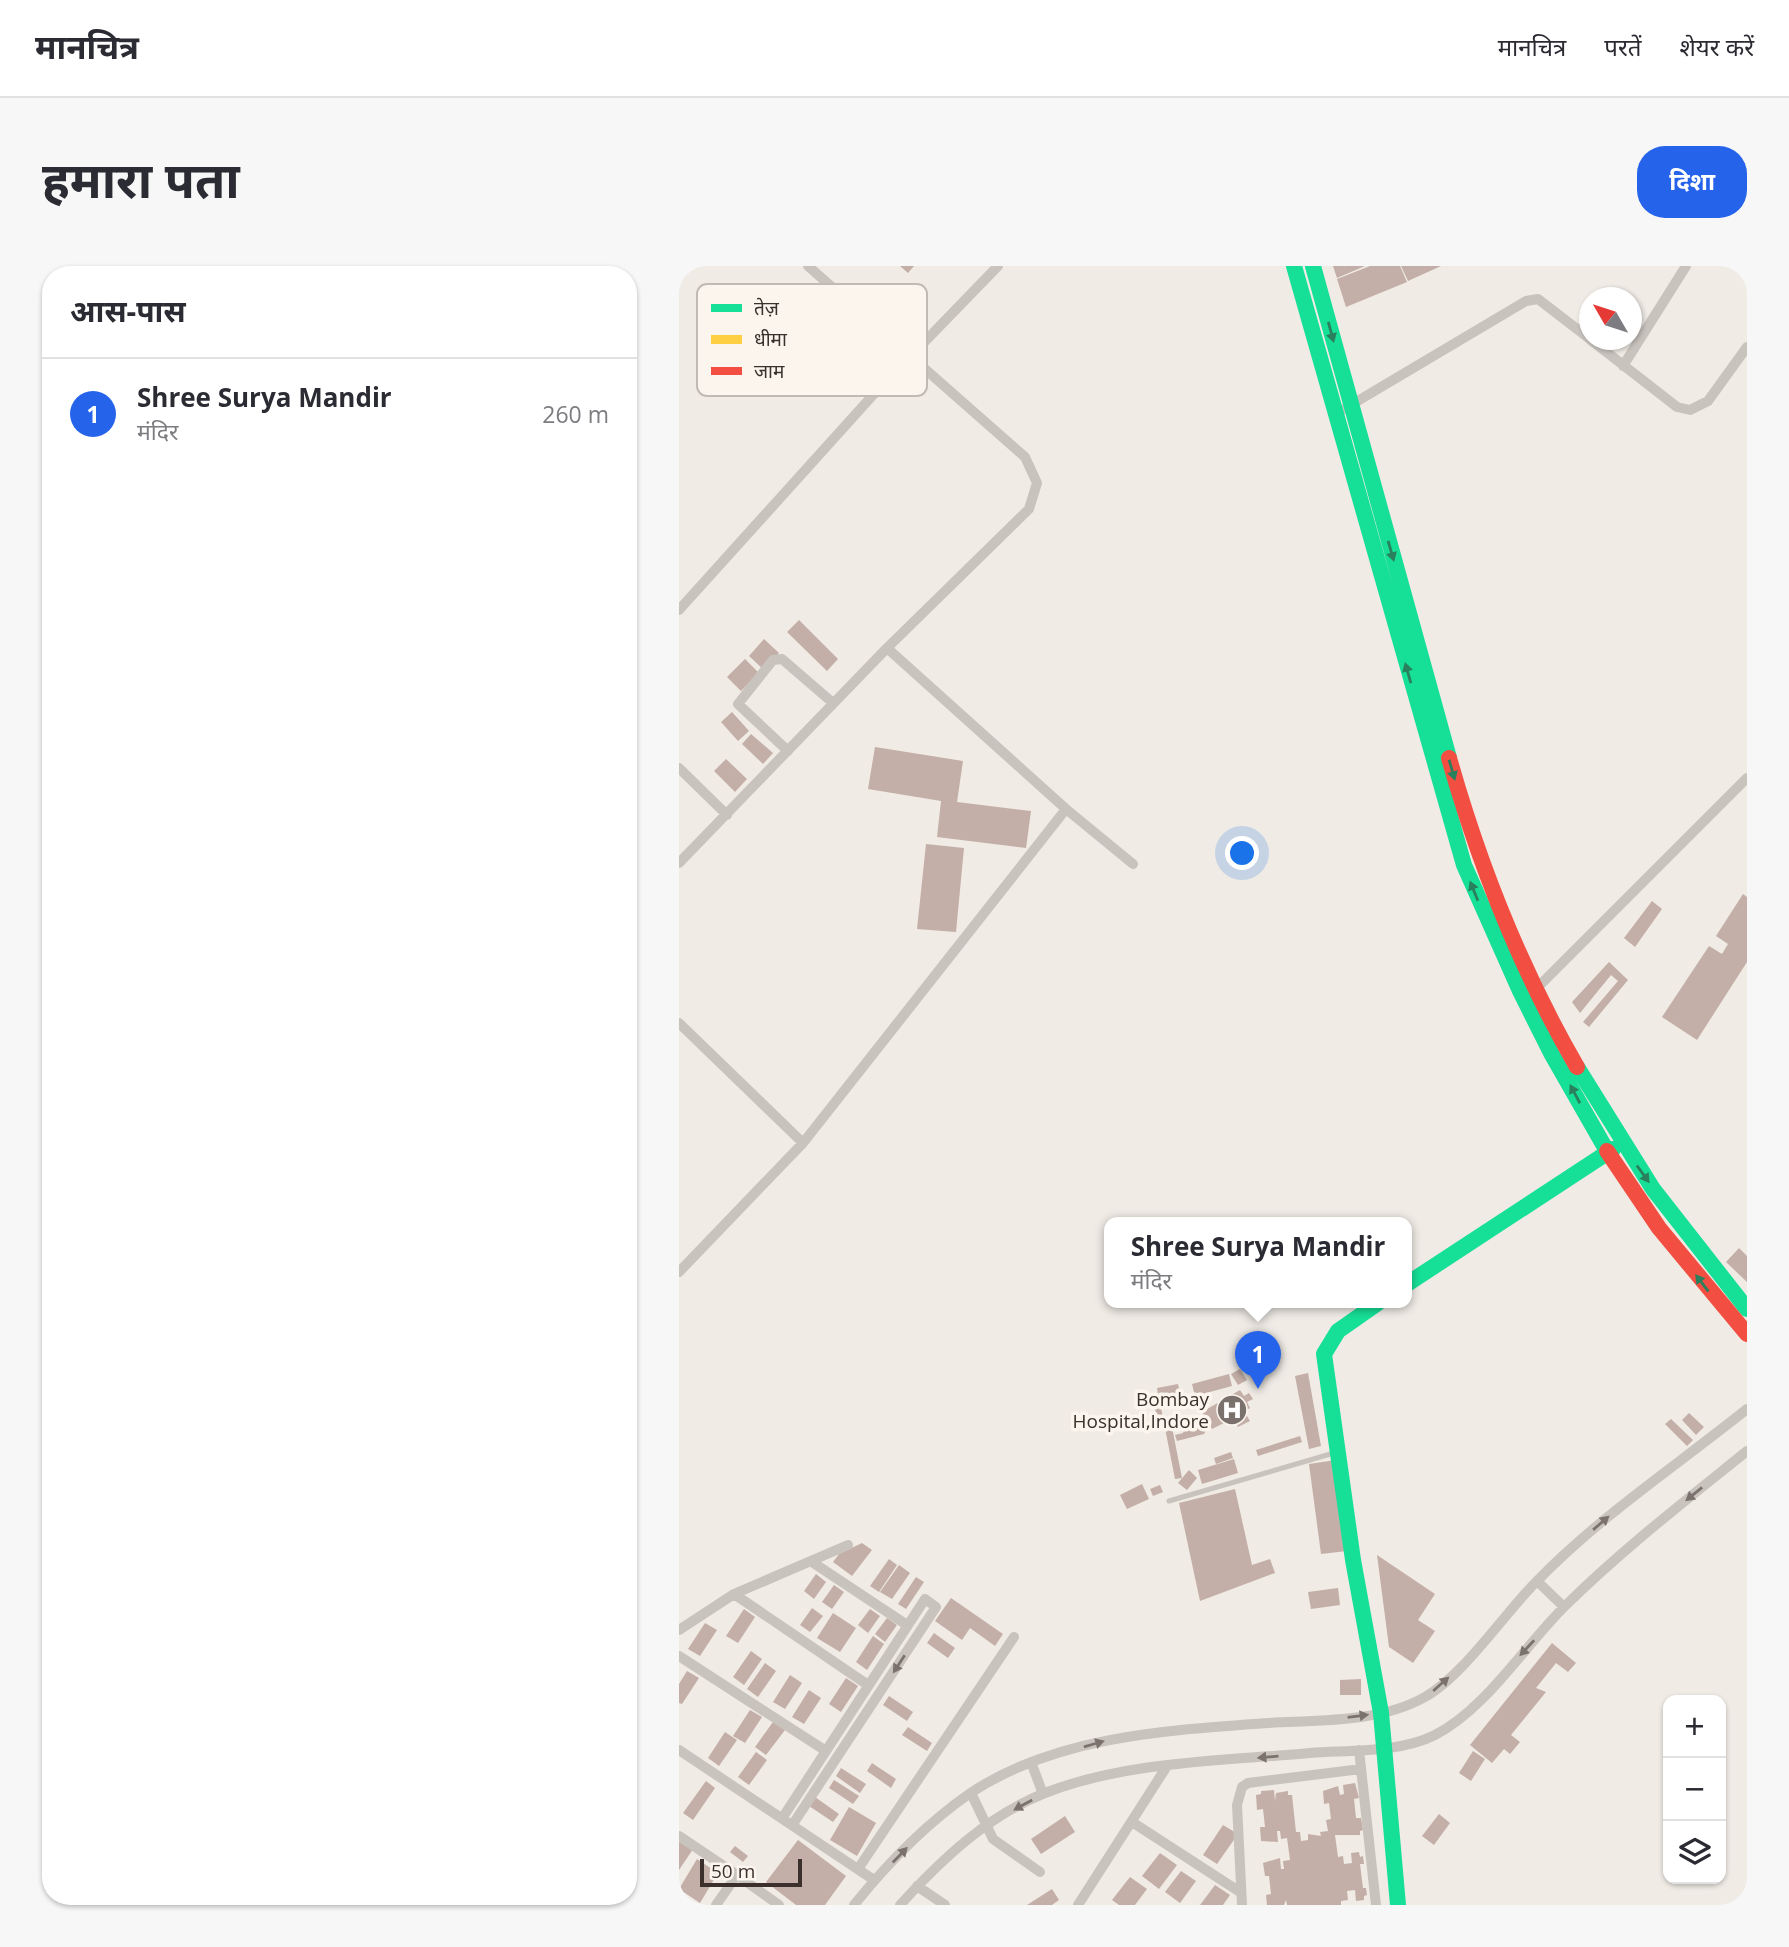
<!DOCTYPE html>
<html lang="hi">
<head>
<meta charset="utf-8">
<style>
	body { margin:0; font-family:"Open Sans","Noto Sans Devanagari",sans-serif; background:#f7f7f7; color:#2b2b33 }
	.controls { position:absolute; right:21px; bottom:21px; display:grid; overflow:hidden; border-radius:14px; box-shadow:0 2px 5px #0004 }
	.controls button { width:63px; height:63px; display:grid; place-items:center; padding:0; border:0; border-bottom:2px solid #e1e1e2; background:#fff; color:#2b2b33; font:35px sans-serif }
	.compass { position:absolute; left:900px; top:21px; width:63px; height:63px; border-radius:50%; background:#fff; box-shadow:0 2px 5px #0004; rotate:309deg }
	.scale { position:absolute; left:21px; bottom:18px; width:102px; box-sizing:border-box; padding-left:7px; border:4px solid #3b302b; border-top:0; font-size:19px; line-height:24px; white-space:nowrap; color:#3b302b; -webkit-text-stroke:5px #fbf5ee; paint-order:stroke }
	.you { position:absolute; left:564px; top:588px; width:24px; height:24px; margin:-18px; border:5px solid #fff; border-radius:50%; background:#1a73e8; box-shadow:0 0 0 10px #1a73e833 }
	.badge { display:grid; place-items:center; width:46px; height:46px; border-radius:50%; background:#2563eb; color:#fff; font-size:23px; font-weight:700 }
	.pin { position:absolute; translate:-50% -58px; filter:drop-shadow(0 2px 4px #0008) }
	.pin::after { content:''; position:absolute; top:37px; width:24px; height:21px; background:inherit; clip-path:polygon(0 0,100% 0,50% 100%) }
	.popup { position:absolute; left:425px; top:951px; width:308px; height:91px; box-sizing:border-box; display:grid; place-content:center; border-radius:14px; background:#fff; filter:drop-shadow(0 2px 5px #0005); font-size:23px; white-space:nowrap; color:#7c7c81 }
	.popup b { font-size:26px; color:#2b2b33 }
	.popup::after { content:''; position:absolute; left:50%; top:100%; margin-left:-14px; border:14px solid transparent; border-top-color:#fff }
	.list { margin:0; padding:0; list-style:none }
	h2 { display:flex; justify-content:space-between; align-items:center; height:91px; margin:0; padding:0 28px; font-size:30px }
	h2 small { font-size:23px; font-weight:400; color:#7c7c81 }
	.list li { display:grid; grid-template-columns:46px 1fr auto; gap:21px; align-items:center; box-sizing:border-box; height:112px; padding:0 28px; border-top:2px solid #e1e1e2 }
	.list b { display:block; font-size:26px; white-space:nowrap }
	.list p { margin:0; font-size:23px; white-space:nowrap; color:#7c7c81 }
	.list em { font-size:23px; font-style:normal; color:#7c7c81 }
	.icon { flex:none; width:38px; height:38px; fill:none; stroke:currentColor; stroke-width:2; stroke-linecap:round; stroke-linejoin:round }
	.map { position:relative; flex:none; width:1068px; height:1639px; overflow:hidden; border-radius:28px }
	header { display:flex; align-items:center; gap:42px; box-sizing:border-box; height:98px; padding:0 35px; background:#fff; border-bottom:2px solid #e1e1e2 }
	header strong { font-size:33px }
	nav { display:flex; gap:38px; margin-inline-start:auto; font-size:24px }
	.intro { display:flex; align-items:center; justify-content:space-between; box-sizing:border-box; height:168px; padding:0 42px }
	h1 { margin:0; font-size:49px }
	.button { padding:18px 32px; border-radius:28px; background:#2563eb; color:#fff; font-size:24px; font-weight:700 }
	main { display:flex; gap:42px; padding:0 42px }
	aside { flex:1; background:#fff; border-radius:28px; box-shadow:0 2px 5px #0004 }
	.map>svg:first-child { display:block }
	.building { fill:#c3afa7 }
	.lines { fill:none; stroke-linecap:round; stroke-linejoin:round }
	.lane { stroke:#c9c3be; stroke-width:5 }
	.street { stroke:#c9c3be; stroke-width:10 }
	.fast { stroke:#16e098; stroke-width:16 }
	.jam { stroke:#f24e42; stroke-width:16 }
	.oneway { fill:#2a7f5c }
	.oneway2 { fill:#7b726d }
	.labels { text-anchor:middle; dominant-baseline:central; stroke-width:7; stroke-linejoin:round; paint-order:stroke }
	.poi-label { font-size:19px; fill:#3b302b; stroke:#fbf5ee; text-anchor:end }
	.key { fill:#fbf5ee; stroke:#c1bab4; stroke-width:2 }
	.key-label { font-size:19px; fill:#3b302b }
</style>
</head>
<body>
<header>
<strong>मानचित्र</strong>
<nav><a>मानचित्र</a><a>परतें</a><a>शेयर करें</a></nav>
</header>
<div class="intro"><h1>हमारा पता</h1><a class="button">दिशा</a></div>
<main>
<aside>
<h2>आस-पास<small></small></h2>
<ul class="list">
<li><span class="badge">1</span><div><b>Shree Surya Mandir</b><p>मंदिर</p></div><em>260 m</em></li>
</ul>
</aside>
<div class="map">
<svg width="1068" height="1639" viewBox="0 0 1068 1639">
	<rect width="100%" height="100%" fill="#f0ebe5"/>
	<path class="building" d="M221,0H235L229,7Z
		M654,0H686L658,12Z
		M691,0H721L728,16L667,41L658,13Z
		M722,0H762L729,15Z
		M120,354L159,393L148,405L108,366Z
		M85,373L100,387L85,404L70,390Z
		M66,393L80,407L62,425L48,411Z
		M53,446L70,465L59,475L42,456Z
		M72,468L94,487L84,498L63,478Z
		M196,481L284,495L278,536L352,545L347,582L258,571L262,535L189,523Z
		M47,493L68,513L56,526L35,505Z
		M247,578L285,582L277,666L238,663Z
		M1064,628L1068,631V696L1018,774L983,751L1030,680L1043,688L1049,678L1037,670Z
		M973,635L983,643L956,681L945,672Z
		M930,696L949,714L910,761L904,756L939,715L932,709L901,747L893,736Z
		M1060,982L1068,990V1016L1047,996Z
		M561,1103L568,1114L559,1119L552,1108Z
		M629,1107L642,1180L630,1183L616,1110Z
		M550,1108L553,1120L516,1130L513,1118Z
		M499,1118L502,1131L480,1136L478,1122Z
		M561,1124L565,1130L570,1127L574,1133L568,1136L571,1142L565,1145L571,1155L559,1161L555,1152L533,1163L523,1146Z
		M481,1136L484,1152L478,1154L475,1137Z
		M1010,1147L1025,1161L1017,1169L1003,1154Z
		M520,1149L528,1163L525,1168L498,1175L496,1169L504,1167L507,1154Z
		M491,1151L503,1212L496,1213L484,1152Z
		M992,1153L1014,1174L1008,1180L986,1158Z
		M621,1170L623,1176L579,1190L577,1184Z
		M552,1186L554,1192L537,1198L535,1192Z
		M555,1193L559,1207L523,1218L519,1204Z
		M657,1194L668,1285L642,1288L630,1198Z
		M510,1204L518,1212L508,1224L499,1217Z
		M463,1218L470,1233L448,1243L441,1229Z
		M481,1219L484,1226L474,1230L471,1223Z
		M556,1223L573,1299L591,1293L596,1307L521,1335L500,1237Z
		M183,1277L193,1284L173,1310L154,1296L160,1288Z
		M698,1289L756,1328L739,1354L756,1365L734,1397L710,1381Z
		M210,1293L218,1299L200,1326L191,1320Z
		M220,1299L231,1307L213,1333L201,1326Z
		M137,1308L147,1316L135,1333L125,1325Z
		M237,1311L245,1316L227,1343L219,1338Z
		M155,1319L165,1326L153,1343L143,1336Z
		M659,1322L661,1339L632,1343L629,1326Z
		M272,1332L324,1368L316,1380L291,1362L283,1374L256,1355Z
		M133,1342L144,1350L131,1366L121,1359Z
		M65,1343L76,1351L59,1377L47,1370Z
		M191,1343L201,1350L189,1367L179,1359Z
		M154,1347L177,1362L161,1386L138,1372Z
		M208,1352L218,1359L206,1376L196,1368Z
		M26,1357L38,1364L21,1390L9,1383Z
		M255,1367L276,1382L269,1392L248,1377Z
		M194,1370L205,1378L188,1404L177,1396Z
		M873,1377L897,1397L889,1406L877,1397L857,1422L867,1426L832,1469L841,1476L831,1488L825,1483L813,1497L791,1479Z
		M72,1385L83,1393L65,1419L54,1411Z
		M86,1397L97,1405L79,1431L68,1423Z
		M8,1405L20,1412L3,1438L0,1437V1418Z
		M111,1409L123,1417L106,1443L94,1436Z
		M167,1412L179,1420L162,1446L150,1438Z
		M682,1413V1429H661V1414Z
		M130,1424L142,1432L125,1458L113,1451Z
		M210,1430L234,1446L228,1455L204,1439Z
		M71,1444L83,1451L66,1477L54,1470Z
		M94,1456L106,1464L87,1489L76,1481Z
		M229,1461L253,1477L248,1485L223,1469Z
		M46,1466L58,1474L40,1500L29,1492Z
		M794,1485L806,1493L792,1515L780,1507Z
		M77,1486L88,1494L70,1519L59,1511Z
		M193,1497L217,1513L212,1522L188,1505Z
		M162,1502L187,1518L181,1527L157,1510Z
		M155,1514L180,1530L174,1538L150,1522Z
		M27,1515L36,1522L14,1554L4,1547Z
		M676,1517L680,1532L675,1533L677,1552H682L684,1564L681,1565V1569H656L659,1591L664,1590L665,1598L673,1597L672,1587L680,1586L681,1591L684,1590L685,1598H681L684,1622H687L688,1629L685,1630V1634L677,1635L676,1624L668,1625L669,1634L662,1635V1639H608L607,1634L605,1639H588L587,1629L592,1628L590,1610H586L584,1597L601,1592L602,1603H605L604,1595L611,1594L608,1572L602,1573L601,1565H598L599,1576L582,1575L581,1561H586L584,1543L578,1544L577,1529L582,1528V1525L595,1524L596,1535L597,1527L609,1525V1529H613L617,1566H621L622,1575L629,1574V1568L642,1570L641,1566L649,1565L647,1554L652,1553L650,1537L645,1538L644,1525L659,1520L661,1529L665,1528L664,1519Z
		M136,1531L160,1548L154,1556L130,1540Z
		M170,1541L197,1557L178,1590L151,1574Z
		M760,1548L771,1557L755,1579L743,1570Z
		M386,1550L396,1566L362,1588L352,1573Z
		M544,1559L559,1568L538,1598L524,1589Z
		M0,1574L14,1583L0,1604Z
		M119,1574L167,1610L146,1639H117L87,1616Z
		M56,1580L69,1590L64,1596L51,1586Z
		M481,1587L498,1599L480,1623L463,1610Z
		M18,1593L39,1607L21,1637L0,1623Z
		M502,1605L517,1615L501,1637L486,1626Z
		M451,1611L468,1623L456,1639H440L433,1634Z
		M536,1619L551,1629L544,1639H521Z
		M373,1623L380,1634L373,1639H348Z"/>
	<g class="lines">
		<path class="lane" d="M490,1235L655,1187"/>
		<path class="street" d="M912,74L998,141L1011,144L1029,135L1068,81
			M944,100L1007,0
			M655,149L847,35L859,33L911,73
			M0,344L194,129L319,0
			M208,382L387,543L454,598
			M109,485L59,438L94,394L103,393L154,437
			M0,502L48,549
			M0,597L208,382L350,243L358,217L346,191L129,0
			M855,725L1068,512
			M0,757L124,877
			M0,1006L124,877L387,543
			M133,1296L228,1359
			M858,1315L885,1341
			M55,1328L189,1419
			M0,1364L55,1328L169,1279
			M0,1390L147,1485
			M0,1484L195,1614
			M680,1484L697,1639
			M352,1496L364,1528
			M292,1527L314,1573L361,1606
			M104,1551L246,1333L257,1341L114,1558
			M453,1556L561,1626
			M0,1570L58,1609L37,1639
			M179,1603L335,1371
			M58,1609L100,1639
			M238,1620L266,1639
			M175,1639C208,1598 247,1558 290,1528C376,1470 489,1464 589,1457C640,1454 700,1457 746,1431C784,1410 825,1348 857,1316C921,1250 997,1200 1068,1143
			M221,1639C262,1594 308,1550 366,1527C448,1495 544,1495 631,1487C671,1484 720,1487 756,1469C806,1444 847,1378 887,1339C944,1283 1006,1235 1068,1185
			M399,1639L488,1500
			M563,1639L558,1539L563,1521L569,1517L682,1503"/>
		<path class="fast" d="M615,0L785,599L841,725L872,787L928,885
			M634,0L770,492
			M898,801L974,923L1068,1043
			M728,1018L934,883
			M699,1037L659,1065L645,1088L674,1294L702,1447L719,1639"/>
		<path class="jam" d="M770,492C800,598 843,706 898,801
			M928,885L980,962L1068,1068"/>
	</g>
	<defs><path id="oneway-solid" d="M-6-.8H1V-3.2L6.5 0L1 3.2V.8H-6Z" transform="scale(1.75)"/></defs>
	<g class="oneway">
		<use href="#oneway-solid" transform="translate(652 66) rotate(75)"/>
		<use href="#oneway-solid" transform="translate(712 285) rotate(74)"/>
		<use href="#oneway-solid" transform="translate(729 407) rotate(-106)"/>
		<use href="#oneway-solid" transform="translate(773 504) rotate(74)"/>
		<use href="#oneway-solid" transform="translate(795 625) rotate(-112)"/>
		<use href="#oneway-solid" transform="translate(896 828) rotate(-118)"/>
		<use href="#oneway-solid" transform="translate(964 908) rotate(54)"/>
		<use href="#oneway-solid" transform="translate(1023 1017) rotate(-127)"/>
	</g>
	<g class="oneway2">
		<use href="#oneway-solid" transform="translate(1015 1228) rotate(141)"/>
		<use href="#oneway-solid" transform="translate(922 1257) rotate(-41)"/>
		<use href="#oneway-solid" transform="translate(848 1382) rotate(133)"/>
		<use href="#oneway-solid" transform="translate(220 1398) rotate(123)"/>
		<use href="#oneway-solid" transform="translate(762 1418) rotate(-42)"/>
		<use href="#oneway-solid" transform="translate(679 1450) rotate(-7)"/>
		<use href="#oneway-solid" transform="translate(415 1478) rotate(-16)"/>
		<use href="#oneway-solid" transform="translate(589 1491) rotate(175)"/>
		<use href="#oneway-solid" transform="translate(344 1539) rotate(151)"/>
		<use href="#oneway-solid" transform="translate(221 1589) rotate(-46)"/>
	</g>
	<defs>
		<g id="hospital-disc" transform="scale(1.575)"><circle r="9.5" fill="#7a716c" stroke="#fbf5ee"/><path d="M-5-5h3v3.5h4V-5h3V5h-3V1.5h-4V5h-3Z" fill="#fff"/></g>
	</defs>
	<g fill-rule="evenodd">
		<use href="#hospital-disc" x="553" y="1144"/>
	</g>
	<g class="labels">
		<g class="poi-label">
			<text x="530" y="1133">Bombay<tspan x="530" dy="22">Hospital,Indore</tspan></text>
		</g>
	</g>
	<rect x="18" y="18" width="230" height="112" rx="10" class="key"/>
	<rect x="32" y="38" width="31" height="8" fill="#16e098"/>
	<rect x="32" y="69" width="31" height="9" fill="#ffcf43"/>
	<rect x="32" y="101" width="31" height="8" fill="#f24e42"/>
	<g class="key-label">
		<text x="75" y="49">तेज़</text>
		<text x="75" y="80">धीमा</text>
		<text x="75" y="112">जाम</text>
	</g>
</svg>
<div class="controls">
<button>+</button>
<button>−</button>
<button><svg class="icon" aria-label="layers" viewBox="0 0 24 24"><path d="M12 4l9 5-9 5-9-5zM3 14l9 5 9-5"/></svg></button>
</div>
<svg class="compass" viewBox="-18 -18 36 36"><path d="M0-13l5 13h-10z" fill="#e53935"/><path d="M0 13l5-13h-10z" fill="#7c7c81"/></svg>
<div class="scale">50 m</div>
<div class="you"></div>
<div class="pin badge" style="left:579px;top:1123px">1</div>
<div class="popup"><b>Shree Surya Mandir</b>मंदिर</div>
</div>
</main>
</body>
</html>
